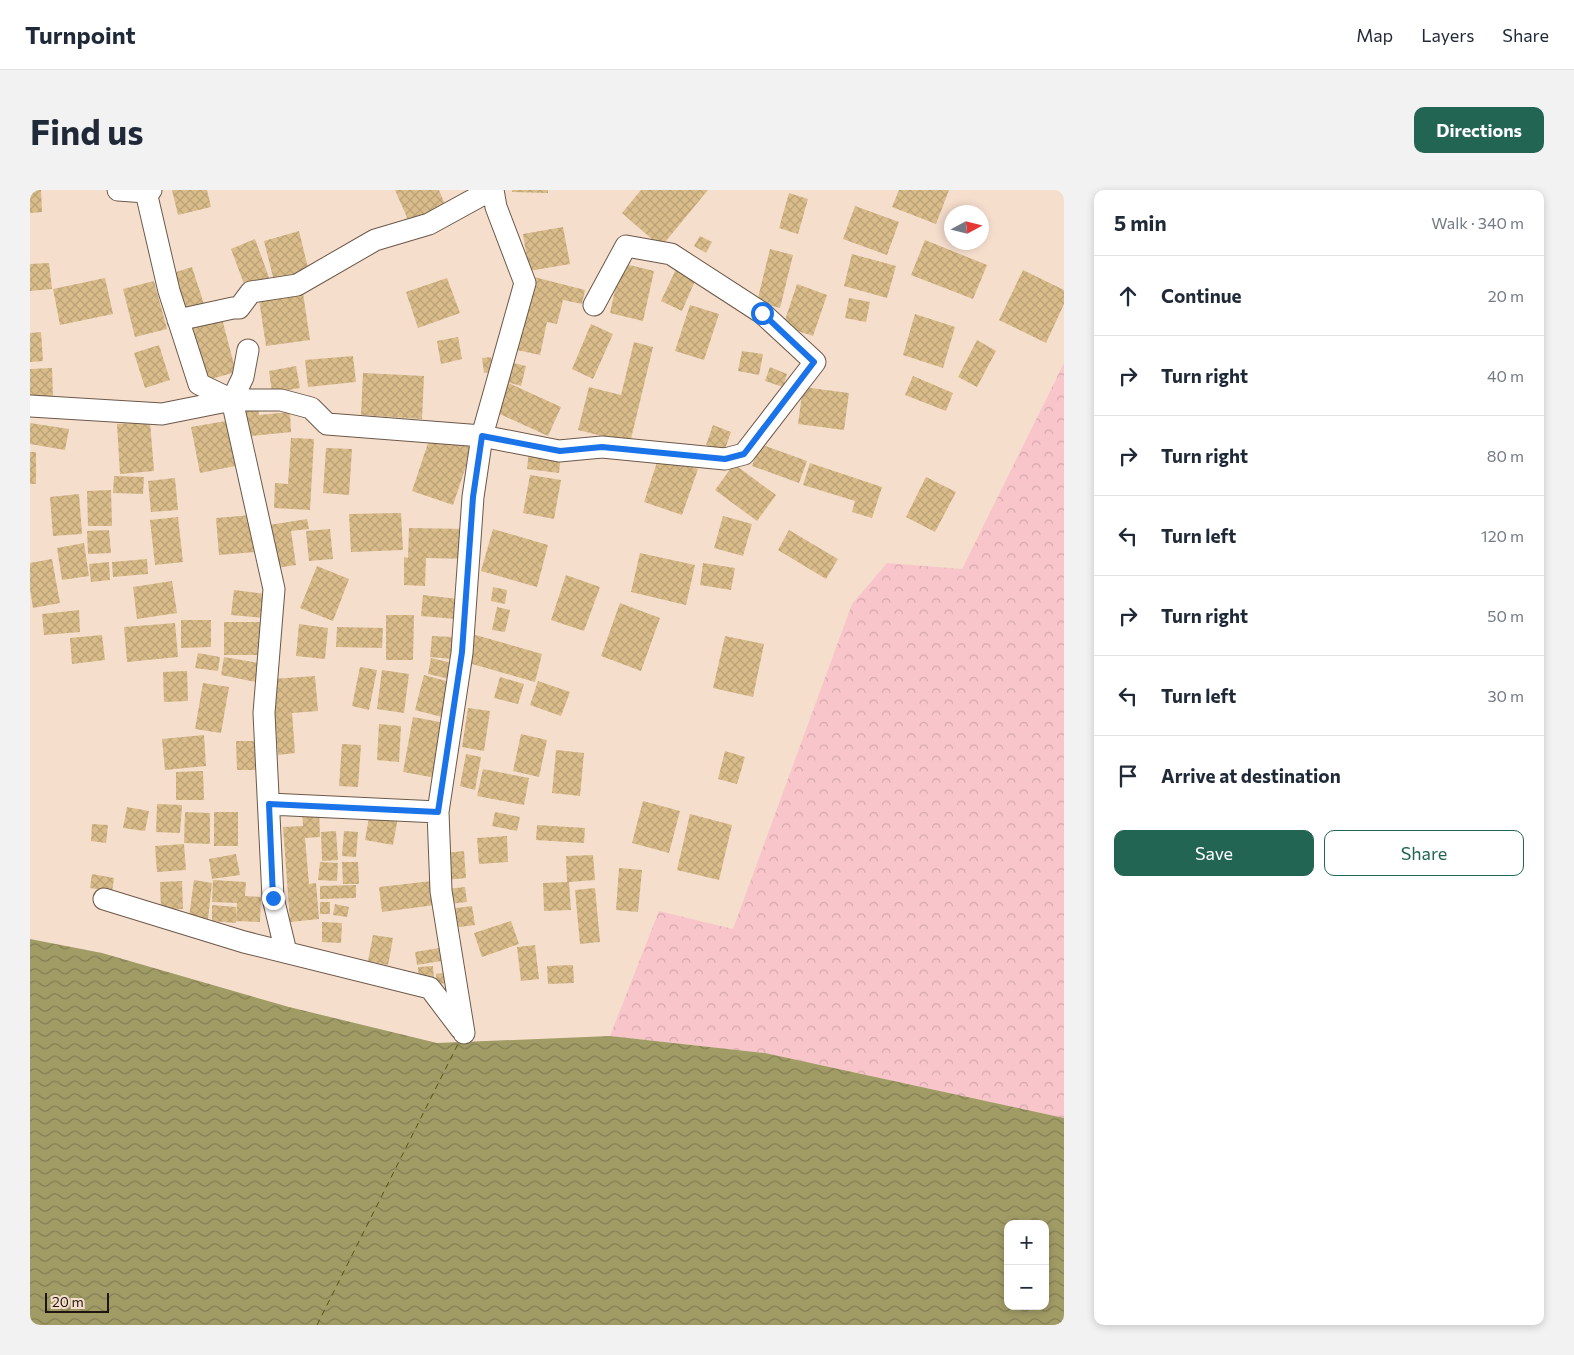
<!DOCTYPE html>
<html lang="en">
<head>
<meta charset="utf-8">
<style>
	body { margin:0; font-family:Commissioner,sans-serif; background:#f2f2f3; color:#1f2937 }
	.controls { position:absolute; right:15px; bottom:15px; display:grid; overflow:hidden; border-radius:10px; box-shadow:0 2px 8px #0003 }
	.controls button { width:45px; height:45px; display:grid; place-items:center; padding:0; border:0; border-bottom:1px solid #e0e1e3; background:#fff; color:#1f2937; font:25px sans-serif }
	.compass { position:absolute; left:914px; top:15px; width:45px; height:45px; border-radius:50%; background:#fff; box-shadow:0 2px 8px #0003; rotate:83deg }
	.scale { position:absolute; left:15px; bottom:12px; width:64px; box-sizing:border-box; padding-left:5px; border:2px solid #1e150f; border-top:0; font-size:14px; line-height:18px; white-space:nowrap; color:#1e150f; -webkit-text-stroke:4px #f6decd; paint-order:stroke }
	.stop { position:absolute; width:15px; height:15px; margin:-11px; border:4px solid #1a73e8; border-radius:50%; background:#fff }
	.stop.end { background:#1a73e8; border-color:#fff; box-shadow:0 1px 5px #0008 }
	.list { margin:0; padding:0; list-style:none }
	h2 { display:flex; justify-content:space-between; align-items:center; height:65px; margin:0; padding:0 20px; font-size:21px }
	h2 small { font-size:16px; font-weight:400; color:#747a83 }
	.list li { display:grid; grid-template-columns:32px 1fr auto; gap:15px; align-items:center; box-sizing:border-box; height:80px; padding:0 20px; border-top:1px solid #e0e1e3 }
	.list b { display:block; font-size:19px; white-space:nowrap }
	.list em { font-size:16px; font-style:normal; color:#747a83 }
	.actions { display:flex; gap:10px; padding:15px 20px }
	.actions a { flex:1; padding:11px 0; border:1px solid #236553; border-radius:10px; text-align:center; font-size:18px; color:#236553 }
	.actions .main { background:#236553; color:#fff }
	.icon { flex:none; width:28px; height:28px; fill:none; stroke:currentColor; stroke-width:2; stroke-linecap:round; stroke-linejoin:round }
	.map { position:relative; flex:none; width:1034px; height:1135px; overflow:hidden; border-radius:10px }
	header { display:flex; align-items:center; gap:30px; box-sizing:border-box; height:70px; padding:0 25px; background:#fff; border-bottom:1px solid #e0e1e3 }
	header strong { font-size:24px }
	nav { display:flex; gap:28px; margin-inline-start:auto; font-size:18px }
	.intro { display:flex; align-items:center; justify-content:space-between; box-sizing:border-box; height:120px; padding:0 30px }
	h1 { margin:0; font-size:35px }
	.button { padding:12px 22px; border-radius:10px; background:#236553; color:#fff; font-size:18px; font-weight:700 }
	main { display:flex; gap:30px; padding:0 30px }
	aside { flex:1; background:#fff; border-radius:10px; box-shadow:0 2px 8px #0003 }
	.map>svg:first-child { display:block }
	.forest { fill:url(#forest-crowns) }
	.water { fill:url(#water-waves); fill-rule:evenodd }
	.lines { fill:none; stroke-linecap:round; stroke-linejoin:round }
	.ferry { stroke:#57510f; stroke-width:1; stroke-dasharray:6 5; stroke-linecap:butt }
	.building { fill:url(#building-cross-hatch) }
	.minor-casing { stroke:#6c5849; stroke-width:23 }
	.minor { stroke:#fff; stroke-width:21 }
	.route { stroke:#1a73e8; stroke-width:6 }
</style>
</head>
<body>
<header>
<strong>Turnpoint</strong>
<nav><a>Map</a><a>Layers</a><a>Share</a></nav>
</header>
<div class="intro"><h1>Find us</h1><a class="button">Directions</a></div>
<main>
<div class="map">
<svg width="1034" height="1135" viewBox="0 0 1034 1135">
	<defs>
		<pattern id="forest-crowns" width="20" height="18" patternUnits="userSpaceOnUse" patternTransform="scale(1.25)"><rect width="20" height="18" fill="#f8c5ca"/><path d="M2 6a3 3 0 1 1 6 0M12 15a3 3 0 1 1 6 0" fill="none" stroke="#d4a8ac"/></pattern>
		<pattern id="water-waves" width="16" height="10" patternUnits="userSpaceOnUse" patternTransform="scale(1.25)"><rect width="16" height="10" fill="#a19c66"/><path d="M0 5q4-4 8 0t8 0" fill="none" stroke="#837e52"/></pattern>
		<pattern id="building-cross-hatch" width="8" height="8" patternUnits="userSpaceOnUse" patternTransform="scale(1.25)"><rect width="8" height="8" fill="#d9bc8a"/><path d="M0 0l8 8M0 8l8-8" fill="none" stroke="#baa176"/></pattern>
	</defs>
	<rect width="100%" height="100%" fill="#f6decd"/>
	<path class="forest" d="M1034,173V928L735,863L580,846L629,721L703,739L822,414L857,373L932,379Z"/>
	<path class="water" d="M0,749L72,763L259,817L407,853L580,846L735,863L1034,928V1135H0ZM978,1034H1015V1116H978Z"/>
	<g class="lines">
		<path class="ferry" d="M287,1135L429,852"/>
	</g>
	<path class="building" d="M0,0H11L12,22L0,23Z
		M142,0H177L181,17L148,25Z
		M365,0H409L416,17L379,32Z
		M482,0H518V3L482,2Z
		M611,0H678L631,57L592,23Z
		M869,0H919L906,34L862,17Z
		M759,3L778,9L768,44L749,38Z
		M825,16L869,32L857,65L813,49Z
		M533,37L540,74L499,81L493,44Z
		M269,41L279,82L244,91L234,51Z
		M670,46L682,52L676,63L664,56Z
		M225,49L241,93L217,102L201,59Z
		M895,50L957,75L943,109L881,85Z
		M740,59L763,65L750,118L727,112Z
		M822,64L866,76L857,108L814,96Z
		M19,73L22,99L0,101V74Z
		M591,73L624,81L613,131L580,123Z
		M162,77L174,114L151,121L140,84Z
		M647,77L667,86L652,121L631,111Z
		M993,80L1034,100V114L1016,153L969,130Z
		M504,87L555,100L552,114L533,110L527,134L517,132L510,165L487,160Z
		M75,88L83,124L30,135L23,99Z
		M417,88L430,123L388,138L376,102Z
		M124,91L137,139L105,147L93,99Z
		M767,94L797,105L783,146L753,136Z
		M272,96L280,150L236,156L228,103Z
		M819,108L840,112L836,132L815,128Z
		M660,115L689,124L674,170L645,161Z
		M885,124L925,137L913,178L873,165Z
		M191,125L206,182L174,191L159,133Z
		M561,134L583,144L563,189L542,179Z
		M11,142L13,171L0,172V143Z
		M428,147L432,169L411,174L407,151Z
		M947,150L966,161L947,197L928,187Z
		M604,152L623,157L600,253L548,240L559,197L591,205Z
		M129,155L140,190L115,198L104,163Z
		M712,161L733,164L729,185L708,181Z
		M323,166L326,192L278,197L275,170Z
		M461,167L463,182L454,183L452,168Z
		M479,172L496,176L491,196L474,191Z
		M266,176L270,198L242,203L239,181Z
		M740,177L757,184L753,197L735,191Z
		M22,178L23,207L0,208V179Z
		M333,183L394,186L392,229L331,225Z
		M883,186L923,203L916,221L875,205Z
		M474,191L531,217L518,246L461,220Z
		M773,197L819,203L814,240L768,234Z
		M228,213L229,225L260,222L261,242L212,247L209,215Z
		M196,231L205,276L170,283L161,237Z
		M120,232L124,281L90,284L87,234Z
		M0,233L39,239L35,260L0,254Z
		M683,235L701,242L694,262L676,255Z
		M401,244L442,258L423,315L382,301Z
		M261,248L284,249L280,320L244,318L245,293L258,294Z
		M730,254L777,271L769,293L722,276Z
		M296,258L322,259L319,305L293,303Z
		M499,261L531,265L529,283L497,279Z
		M0,262H6V294H0Z
		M629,266L668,279L652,325L614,312Z
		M780,273L852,297L842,328L822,322L825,311L773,295Z
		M704,274L746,305L727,331L685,300Z
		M500,285L531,290L524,329L493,323Z
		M84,286L114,287L113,304L83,303Z
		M896,287L926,302L905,342L876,327Z
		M145,288L148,320L121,322L118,291Z
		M81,300L82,336H58L57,301Z
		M49,304L52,344L23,346L20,307Z
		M371,323L373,360L321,362L319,324Z
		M222,325L225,362L189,365L186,328Z
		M693,326L722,334L713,366L684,358Z
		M148,327L153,372L125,375L120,330Z
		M277,329L279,339L261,341L266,375L246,378L239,335Z
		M379,338L437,339L436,369L396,368L395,396L374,395V367L378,368Z
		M300,339L303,369L279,371L276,341Z
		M463,339L518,355L507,397L451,381Z
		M79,340L81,363L58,364L57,341Z
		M759,340L808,369L796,389L748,360Z
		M54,353L59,386L32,390L27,358Z
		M610,363L665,375L656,415L601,402Z
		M22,369L30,413L3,418L0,399V373Z
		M117,369L118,384L83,387L82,372Z
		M79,372L80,390L61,392L59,374Z
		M673,373L705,378L701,400L670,395Z
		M287,376L319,389L303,431L270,418Z
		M536,385L570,397L554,441L521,430Z
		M142,391L147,423L107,429L103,397Z
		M463,397L477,400L475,414L461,411Z
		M204,400L237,404L234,428L201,425Z
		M393,405L428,409L426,429L391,426Z
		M590,413L630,428L611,481L571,466Z
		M467,417L480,420L475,442L462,440Z
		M49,420L50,442L14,445L12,424Z
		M356,425H384L383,470H356Z
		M151,430H181V457L151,458Z
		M194,432H235V465H194Z
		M145,433L148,467L97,472L94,437Z
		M269,434L298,438L295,469L266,466Z
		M307,437L353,438L352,458L306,457Z
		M442,444L512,464L505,492L435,472Z
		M72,445L75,470L42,474L40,448Z
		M402,446L424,447L423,469L400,467Z
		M695,446L734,454L723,507L683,498Z
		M168,463L190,467L188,481L165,478Z
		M194,467L229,473L226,492L191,485Z
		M401,468L422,473L419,489L398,484Z
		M330,477L347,480L339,520L322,516Z
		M352,480L379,484L374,523L347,519Z
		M157,481L158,511L134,512L133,482Z
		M394,485L420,492L412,527L385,520Z
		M285,486L288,521L262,523L265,563L248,565L242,489Z
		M470,487L494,494L488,514L464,508Z
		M508,491L540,502L531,526L500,515Z
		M173,493L199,497L191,543L165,539Z
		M438,518L460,521L454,561L432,557Z
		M383,527L415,533L406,588L373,582Z
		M349,534L371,536L369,572L347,570Z
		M491,544L517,550L509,587L483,581Z
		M174,545L176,576L135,580L132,549Z
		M206,551H234V580H207Z
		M312,554L331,555L328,597L309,596Z
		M526,560L554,563L550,606L522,603Z
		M695,561L715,567L707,594L688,589Z
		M436,564L451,567L445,600L430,596Z
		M453,579L499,588L494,615L447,606Z
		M173,581L174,610H146V582Z
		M613,611L650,621L639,663L602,653Z
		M127,614L152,615L150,643L126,642Z
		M97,617L119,621L115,641L93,638Z
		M272,619H289L290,647L275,648L279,694L286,693L289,729L260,732L253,637L273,636Z
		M155,622L180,623V654L154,653Z
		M184,622H208V656H184Z
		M340,622L368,627L363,655L335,650Z
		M465,622L490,627L487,641L462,636Z
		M660,624L702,635L689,690L647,680Z
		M62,634L78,635L76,653L61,651Z
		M507,635L555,638L554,653L506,650Z
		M306,641L308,670L292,671L291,642Z
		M314,641L328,642L326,667L312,666Z
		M477,646L478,672L449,674L447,648Z
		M154,654L156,680L127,682L125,656Z
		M434,661L436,688L417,690L415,663Z
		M206,664L210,685L182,689L179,669Z
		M563,665L565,690L539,692L541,720L514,721L513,693L537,692L536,666Z
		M290,672L308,673L307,691L288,690Z
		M312,672H328L329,694H313Z
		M589,678L612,680L608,722L586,720Z
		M62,684L84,688L82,702L60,698Z
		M164,690L182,693L178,729L159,727Z
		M183,690L216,692L215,706L231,707L230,732L206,731L207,713L182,712Z
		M152,691L153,719H131L130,692Z
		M402,691L405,715L352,722L349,697Z
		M326,695V708L290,709V696Z
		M435,697L437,712L418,714L416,699Z
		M565,698L570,752L550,754L545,700Z
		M290,712H300V724H290Z
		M305,714L319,717L317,727L303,725Z
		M182,715L206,717V733L182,731Z
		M442,716L445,735L422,738L419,719Z
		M481,731L489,754L452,767L444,743Z
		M292,732L312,733L311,753L292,752Z
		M343,745L363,748L358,775L338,771Z
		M505,755L509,789L491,791L487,757Z
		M409,758L411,771L387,775L385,762Z
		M543,775L544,793L518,794L517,776Z
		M403,776L404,790L389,792L388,777Z
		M418,782L419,793L407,794L406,784Z"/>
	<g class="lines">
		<g class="minor-casing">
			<path id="minor" d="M88,0L116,2L121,0
				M116,2L139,101L169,194L202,210L244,399L234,523L243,708L256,762
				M148,130L203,118H209L221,102L267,95L345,50L399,34L461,0
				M202,210L213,187L218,160
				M0,216L132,224L202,210H251L281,218L297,234L452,246L529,261L572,257L695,269L714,264L785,172L732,123L641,64L596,56L564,115
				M239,614L408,622
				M74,709L214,752L400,798L431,839
				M434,843L411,701L408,622L432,463L443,307L452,246L495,93L466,17L463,0"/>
		</g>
		<use href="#minor" class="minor"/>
	</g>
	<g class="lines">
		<path class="route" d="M243,708L239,614L408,622L432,462L443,307L452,246L530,261L572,257L695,269L714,264L784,172L732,123"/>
	</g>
</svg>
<div class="controls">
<button>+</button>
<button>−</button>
</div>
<svg class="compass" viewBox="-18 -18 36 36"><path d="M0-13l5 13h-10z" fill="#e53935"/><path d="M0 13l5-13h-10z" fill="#747a83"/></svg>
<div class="scale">20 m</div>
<div class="stop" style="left:732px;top:123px"></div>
<div class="stop end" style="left:243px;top:708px"></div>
</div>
<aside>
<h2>5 min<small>Walk · 340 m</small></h2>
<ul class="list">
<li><svg class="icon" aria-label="ahead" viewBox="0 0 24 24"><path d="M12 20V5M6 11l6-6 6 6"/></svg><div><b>Continue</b></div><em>20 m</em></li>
<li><svg class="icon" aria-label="right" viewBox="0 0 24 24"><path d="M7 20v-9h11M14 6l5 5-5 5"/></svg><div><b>Turn right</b></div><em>40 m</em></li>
<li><svg class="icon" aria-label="right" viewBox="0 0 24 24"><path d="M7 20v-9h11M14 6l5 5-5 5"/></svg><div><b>Turn right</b></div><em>80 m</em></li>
<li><svg class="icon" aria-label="left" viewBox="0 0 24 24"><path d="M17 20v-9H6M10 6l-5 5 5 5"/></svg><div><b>Turn left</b></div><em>120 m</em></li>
<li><svg class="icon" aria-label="right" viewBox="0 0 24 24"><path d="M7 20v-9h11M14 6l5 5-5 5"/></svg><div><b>Turn right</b></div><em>50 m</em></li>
<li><svg class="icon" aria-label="left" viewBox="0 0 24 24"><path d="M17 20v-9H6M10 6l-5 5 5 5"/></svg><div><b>Turn left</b></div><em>30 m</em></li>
<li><svg class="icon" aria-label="arrive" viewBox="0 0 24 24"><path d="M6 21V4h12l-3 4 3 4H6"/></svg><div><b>Arrive at destination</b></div></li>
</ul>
<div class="actions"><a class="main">Save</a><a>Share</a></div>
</aside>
</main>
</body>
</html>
